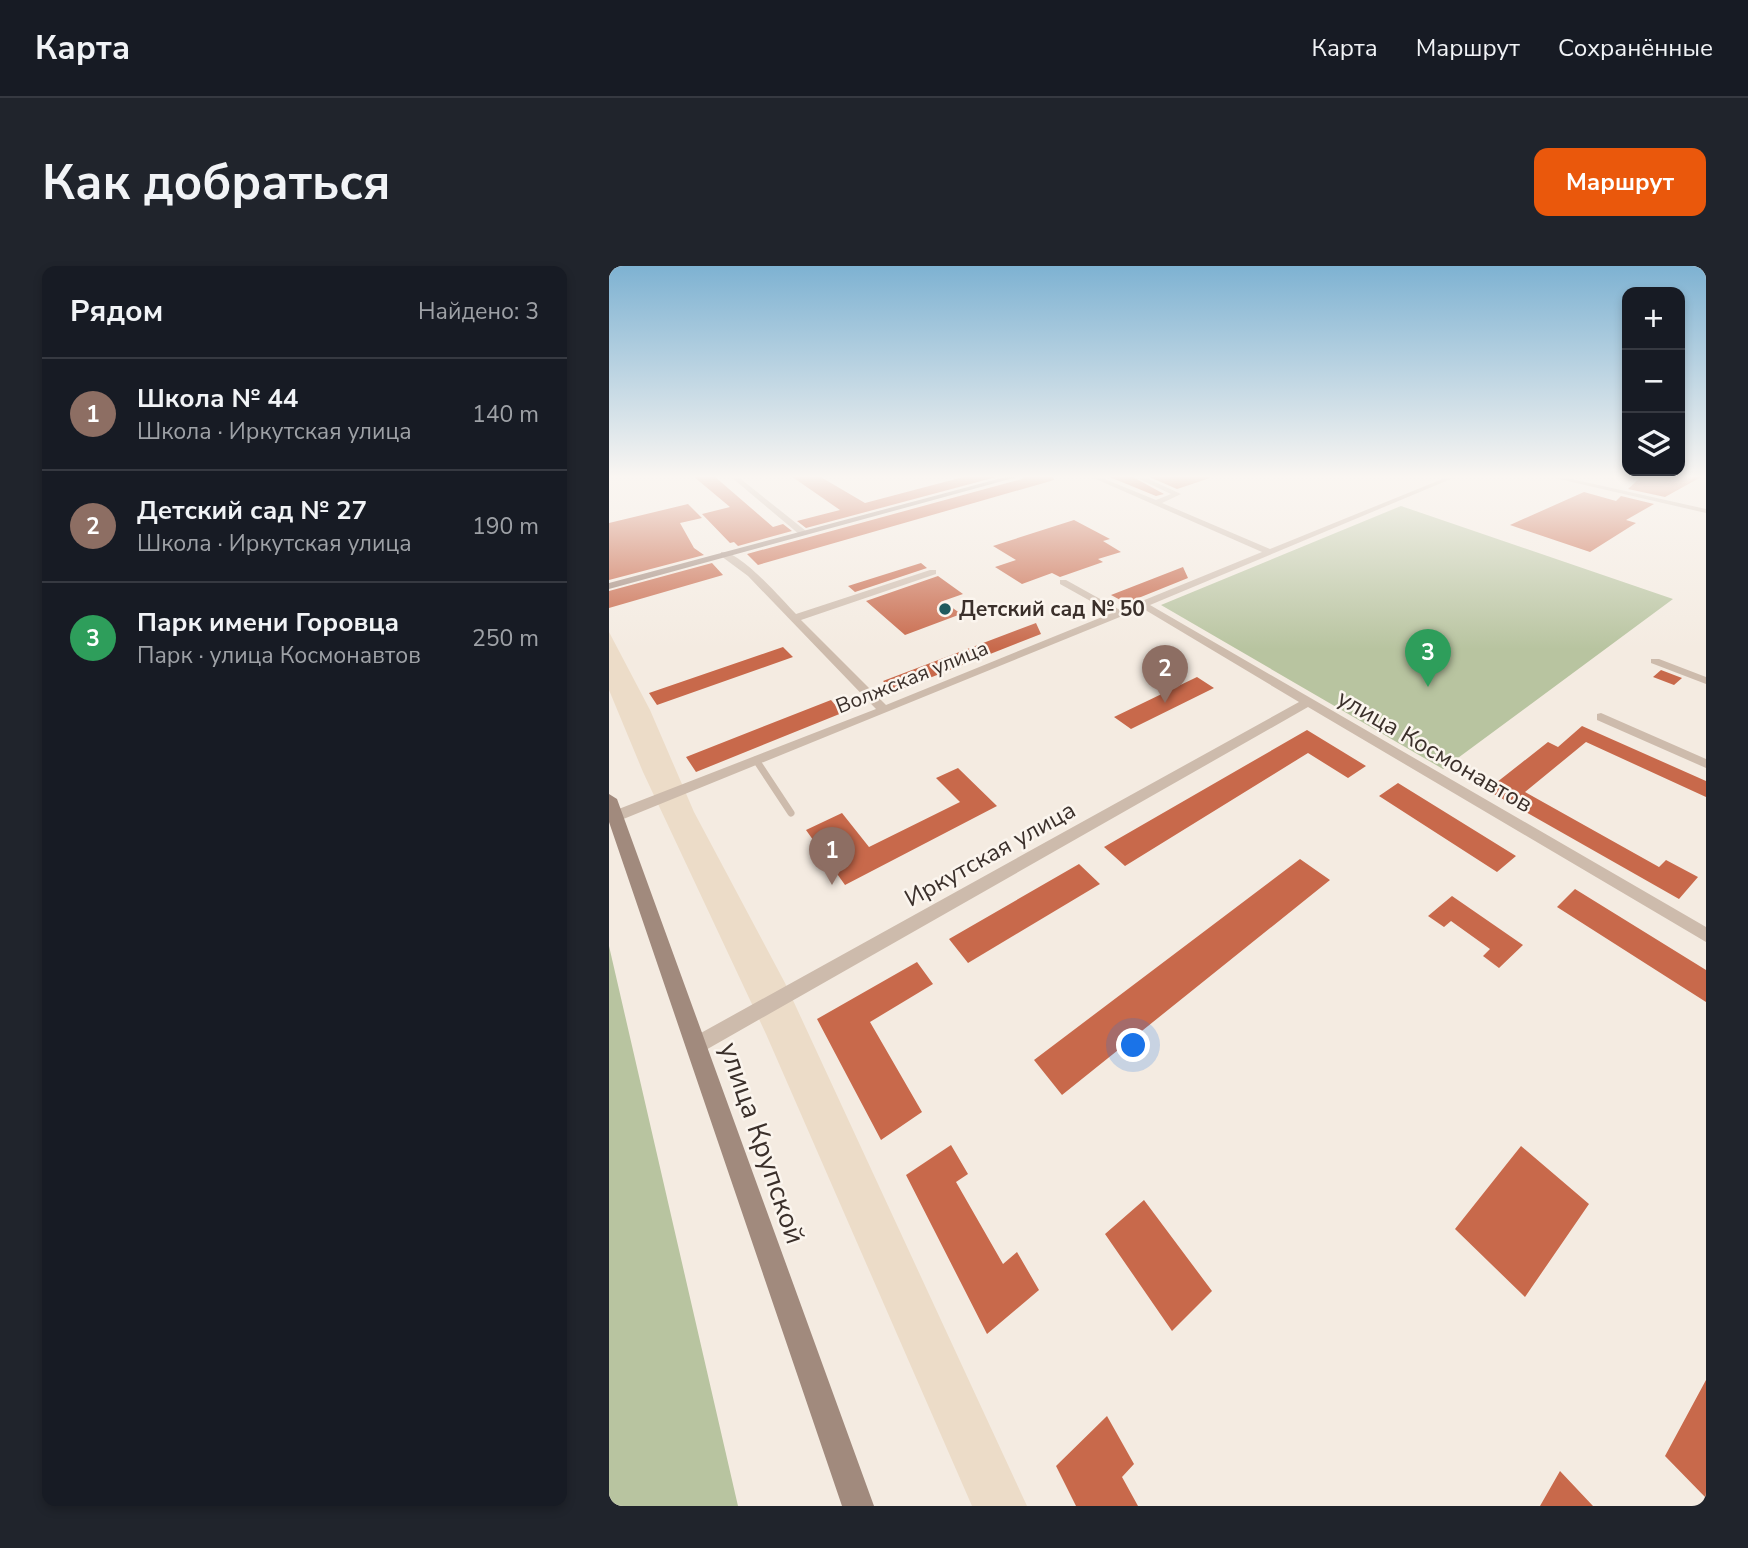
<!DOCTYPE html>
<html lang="ru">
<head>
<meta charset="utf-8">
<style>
	body { margin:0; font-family:"Nunito Sans",sans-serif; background:#20242c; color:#f1f3f6 }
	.controls { position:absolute; right:21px; top:21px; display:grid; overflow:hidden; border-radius:14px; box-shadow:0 4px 10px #0003 }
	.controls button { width:63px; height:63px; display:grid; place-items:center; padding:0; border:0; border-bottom:2px solid #363941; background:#171b24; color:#f1f3f6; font:35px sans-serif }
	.you { position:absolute; left:525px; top:780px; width:24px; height:24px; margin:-18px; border:5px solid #fff; border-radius:50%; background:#1a73e8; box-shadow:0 0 0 10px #1a73e833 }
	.badge { display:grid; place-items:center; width:46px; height:46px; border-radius:50%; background:#ea580c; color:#fff; font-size:23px; font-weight:700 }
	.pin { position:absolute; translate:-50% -58px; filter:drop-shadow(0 2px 4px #0008) }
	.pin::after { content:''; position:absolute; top:37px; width:24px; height:21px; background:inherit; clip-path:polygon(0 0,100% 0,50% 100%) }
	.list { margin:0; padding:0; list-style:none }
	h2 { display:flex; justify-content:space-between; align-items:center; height:91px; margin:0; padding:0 28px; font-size:30px }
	h2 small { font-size:23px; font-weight:400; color:#9ea1a6 }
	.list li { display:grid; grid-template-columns:46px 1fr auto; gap:21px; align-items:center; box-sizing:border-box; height:112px; padding:0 28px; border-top:2px solid #363941 }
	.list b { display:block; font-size:26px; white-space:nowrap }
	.list p { margin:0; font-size:23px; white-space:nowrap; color:#9ea1a6 }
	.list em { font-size:23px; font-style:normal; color:#9ea1a6 }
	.icon { flex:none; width:38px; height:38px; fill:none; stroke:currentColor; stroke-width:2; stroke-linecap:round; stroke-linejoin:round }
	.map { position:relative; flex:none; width:1097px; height:1240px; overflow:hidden; border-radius:14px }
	header { display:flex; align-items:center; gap:42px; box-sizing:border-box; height:98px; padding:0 35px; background:#171b24; border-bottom:2px solid #363941 }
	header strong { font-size:33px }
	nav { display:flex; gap:38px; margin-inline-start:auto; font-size:24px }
	.intro { display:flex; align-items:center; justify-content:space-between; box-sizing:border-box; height:168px; padding:0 42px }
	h1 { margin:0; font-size:49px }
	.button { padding:18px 32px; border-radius:14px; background:#ea580c; color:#fff; font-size:24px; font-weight:700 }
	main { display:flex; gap:42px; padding:0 42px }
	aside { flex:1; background:#171b24; border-radius:14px; box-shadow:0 4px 10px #0003 }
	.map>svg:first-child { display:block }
	.green { fill:#b8c4a0 }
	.plaza { fill:#ecdcc8 }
	.building { fill:#c8694b }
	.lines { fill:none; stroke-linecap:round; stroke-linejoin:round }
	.lane { stroke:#cdbbac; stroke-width:7 }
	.street { fill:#cdbbac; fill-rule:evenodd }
	.secondary { fill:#a18a7d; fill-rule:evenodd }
	.poi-dot { fill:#1f5a5e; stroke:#fbf5ee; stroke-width:2.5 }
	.labels { text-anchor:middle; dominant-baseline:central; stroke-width:5; stroke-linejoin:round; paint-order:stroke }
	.far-poi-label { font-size:21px; font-weight:bold; fill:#3b302b; stroke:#fbf5ee; text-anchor:start }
	.far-street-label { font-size:21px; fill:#3b302b; stroke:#fbf5ee }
	.street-label { font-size:24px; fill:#3b302b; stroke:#fbf5ee }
	.near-street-label { font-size:28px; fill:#3b302b; stroke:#fbf5ee }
</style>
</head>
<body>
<header>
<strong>Карта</strong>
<nav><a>Карта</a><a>Маршрут</a><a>Сохранённые</a></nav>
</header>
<div class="intro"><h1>Как добраться</h1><a class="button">Маршрут</a></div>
<main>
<aside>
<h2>Рядом<small>Найдено: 3</small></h2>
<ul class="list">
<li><span class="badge" style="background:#8d6e63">1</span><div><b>Школа № 44</b><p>Школа · Иркутская улица</p></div><em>140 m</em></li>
<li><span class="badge" style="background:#8d6e63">2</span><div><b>Детский сад № 27</b><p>Школа · Иркутская улица</p></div><em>190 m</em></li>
<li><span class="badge" style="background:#2e9e5b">3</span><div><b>Парк имени Горовца</b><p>Парк · улица Космонавтов</p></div><em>250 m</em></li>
</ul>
</aside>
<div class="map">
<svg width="1097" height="1240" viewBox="0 0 1097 1240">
	<rect width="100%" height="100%" fill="#f4ebe1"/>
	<path class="green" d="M792,240L1064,333L834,503L552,339Z
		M0,680L129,1240H0Z"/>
	<path class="plaza" d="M0,366L41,444L85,546L176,717L418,1240H363L157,768L34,506L0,424Z"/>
	<path class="building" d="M84,210H105L164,261L174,258L183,265L129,280L125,276L121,277L93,248L121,241Z
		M182,210H210L256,237L358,210H391L197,262L188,255L231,244Z
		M415,210H444L445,214L149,299L138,288L413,213Z
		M498,210H522L555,228L547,230Z
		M538,210H601V212L568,223Z
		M1033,210H1094L1056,231L1019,223Z
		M975,226L1007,235L1012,230L1045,238L1017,254L1027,257L981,286L901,259Z
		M79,238L93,252L71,257L85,282L95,289L0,314V257Z
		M465,254L501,273L494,275L512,286L489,293L494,296L451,311L443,307L413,318L386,301L407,294L384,280Z
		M103,297L114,309L0,342V325Z
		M312,297L318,302L246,326L239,320Z
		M574,301L579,312L517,337L502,329Z
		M329,310L354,328L334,335L352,348L296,369L257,335Z
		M427,357L432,368L285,426L274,415Z
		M174,381L184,391L48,439L40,427Z
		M1052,404L1073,412L1065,419L1044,411Z
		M588,411L605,422L522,463L505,451Z
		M222,434L233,447L87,506L77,491Z
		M973,460L1097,515V531L977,476L916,526L1050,601L1057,594L1089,611L1070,633L878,524L939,476L949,481Z
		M698,464L757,500L739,512L699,487L516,600L495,581Z
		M349,502L388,540L236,619L197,564L233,547L260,581L351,536L327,512Z
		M789,517L907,590L888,606L770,530Z
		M691,593L721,614L453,829L425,794Z
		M470,598L491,618L359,697L340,673Z
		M966,623L1097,704V736L948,641Z
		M843,630L914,679L890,702L874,690L881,683L842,655L835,661L819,650Z
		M308,696L324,718L261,756L313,846L272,874L208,753Z
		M342,879L359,908L347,916L394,998L408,986L430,1024L378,1068L297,909Z
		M912,880L980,938L916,1031L846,963Z
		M535,934L603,1025L563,1065L496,968Z
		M1097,1114V1232L1056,1190Z
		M498,1150L525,1198L513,1211L529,1240H467L447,1200Z
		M951,1205L984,1240H931Z"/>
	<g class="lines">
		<path class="lane" d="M147,494L182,547"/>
		<path class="street" d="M121,210H128L197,265V269H191Z
			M480,210H488L547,234L562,228L524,210H533L572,228L553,237L661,283L841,210H849L541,339L1097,661V676L699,441L95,785L88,788L81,785L78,779L81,773L690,436L533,342L12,554H2V546L267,443L139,310L112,290V286C132,285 173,334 187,348L321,304H327V308L192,354L277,439L503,347L451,318V314H457L511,344L653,286Z
			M937,210H949L1097,243V247Z
			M1042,393H1050L1097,411V418L1042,397Z
			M992,447L1097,493V502L988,454V448Z"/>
		<path class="secondary" d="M400,210H412L0,323V317Z
			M0,528L8,533L265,1240H233L0,556Z"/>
	</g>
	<linearGradient id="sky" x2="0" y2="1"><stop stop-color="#7eb2d2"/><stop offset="0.55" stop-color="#faf6f2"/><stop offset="1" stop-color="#faf6f2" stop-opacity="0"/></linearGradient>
	<rect width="1097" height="383" fill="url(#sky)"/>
	<circle class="poi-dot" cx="336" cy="343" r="7"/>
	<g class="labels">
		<g class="far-poi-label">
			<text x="350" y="343">Детский сад № 50</text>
		</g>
		<g class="far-street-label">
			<text transform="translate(303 411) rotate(-22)">Волжская улица</text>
		</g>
		<g class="street-label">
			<text transform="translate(826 485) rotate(30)">улица Космонавтов</text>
			<text transform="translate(381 588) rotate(-29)">Иркутская улица</text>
		</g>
		<g class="near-street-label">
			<text transform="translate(153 877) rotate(71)">улица Крупской</text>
		</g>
	</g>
</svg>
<div class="controls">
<button>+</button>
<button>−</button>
<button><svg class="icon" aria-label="layers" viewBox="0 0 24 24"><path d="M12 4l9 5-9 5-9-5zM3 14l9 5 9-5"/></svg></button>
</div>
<div class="you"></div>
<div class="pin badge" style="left:223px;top:619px;background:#8d6e63">1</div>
<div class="pin badge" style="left:556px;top:437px;background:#8d6e63">2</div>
<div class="pin badge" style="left:819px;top:421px;background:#2e9e5b">3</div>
</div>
</main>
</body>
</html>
